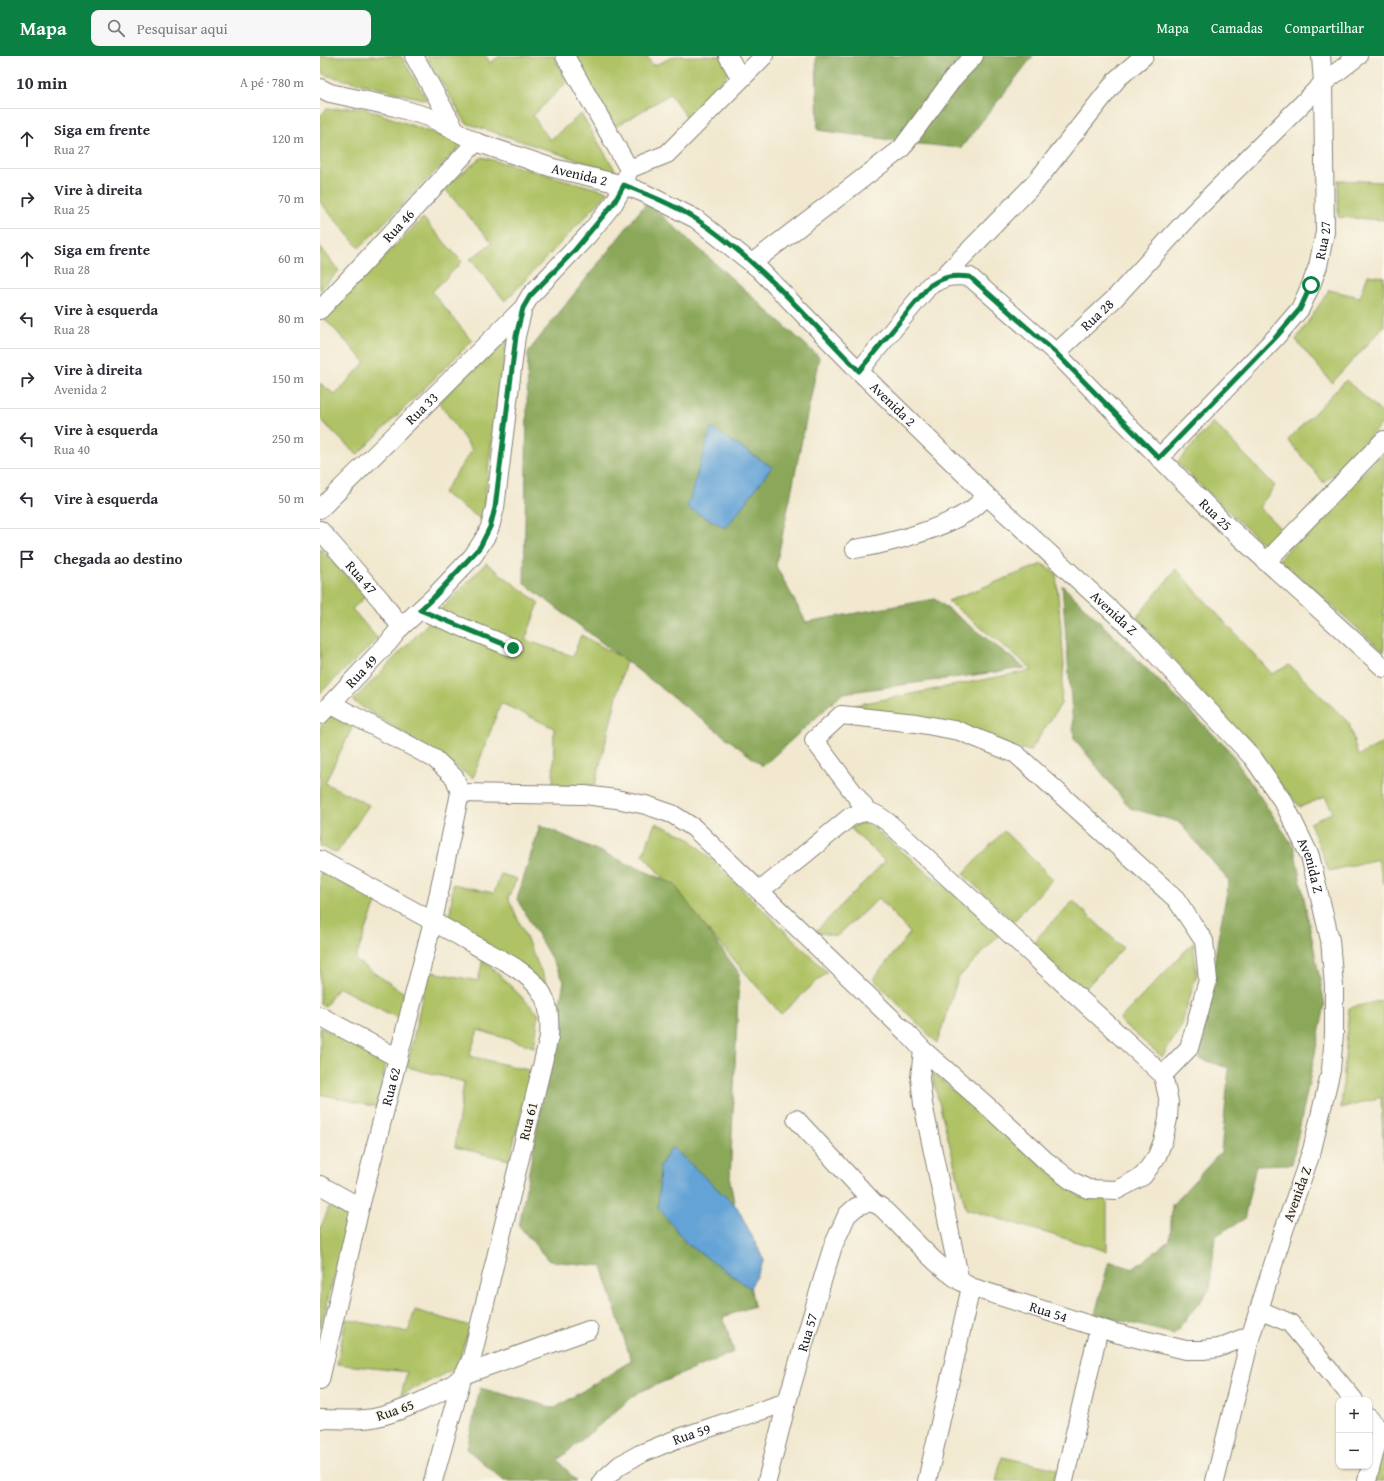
<!DOCTYPE html>
<html lang="pt">
<head>
<meta charset="utf-8">
<style>
	body { margin:0; font-family:"Gentium Book Plus",serif; background:#f7f7f7; color:#2b2b33 }
	.controls { position:absolute; right:12px; bottom:12px; display:grid; overflow:hidden; border-radius:8px; box-shadow:0 1px 3px #0004 }
	.controls button { width:36px; height:36px; display:grid; place-items:center; padding:0; border:0; border-bottom:1px solid #e1e1e2; background:#fff; color:#2b2b33; font:20px sans-serif }
	.stop { position:absolute; width:12px; height:12px; margin:-9px; border:3px solid #0b8043; border-radius:50%; background:#fff }
	.stop.end { background:#0b8043; border-color:#fff; box-shadow:0 1px 4px #0008 }
	.list { margin:0; padding:0; list-style:none }
	h2 { display:flex; justify-content:space-between; align-items:center; height:52px; margin:0; padding:0 16px; font-size:17px }
	h2 small { font-size:13px; font-weight:400; color:#7c7c81 }
	.list li { display:grid; grid-template-columns:26px 1fr auto; gap:12px; align-items:center; box-sizing:border-box; height:60px; padding:0 16px; border-top:1px solid #e1e1e2 }
	.list b { display:block; font-size:15px; white-space:nowrap }
	.list p { margin:0; font-size:13px; white-space:nowrap; color:#7c7c81 }
	.list em { font-size:13px; font-style:normal; color:#7c7c81 }
	.icon { flex:none; width:22px; height:22px; fill:none; stroke:currentColor; stroke-width:2; stroke-linecap:round; stroke-linejoin:round }
	.map { position:relative; flex:none; width:1064px; height:1425px; overflow:hidden }
	header { display:flex; align-items:center; gap:24px; box-sizing:border-box; height:56px; padding:0 20px; background:#0b8043; color:#fff }
	header strong { font-size:19px }
	nav { display:flex; gap:22px; margin-inline-start:auto; font-size:14px }
	.search { width:280px; height:36px; background:#f7f7f7; display:flex; align-items:center; gap:10px; box-sizing:border-box; padding:0 14px; border-radius:8px; color:#7c7c81; font-size:15px }
	main { display:flex }
	aside { flex:1; background:#fff }
	.map>svg:first-child { display:block }
	.green { fill:#afc265; stroke:#666f40 }
	.forest { fill:#8ba85a; stroke:#54623b }
	.water { fill:#63a3d6; stroke:#406079 }
	.lines { fill:none; stroke-linecap:round; stroke-linejoin:round }
	.minor-casing { stroke:#868276; stroke-width:20 }
	.minor { stroke:#fff; stroke-width:18 }
	.route { stroke:#0b8043; stroke-width:5 }
	.labels { text-anchor:middle; dominant-baseline:central; stroke-width:3; stroke-linejoin:round; paint-order:stroke }
	.street-label { font-size:14px; fill:#1c1c1c; stroke:#fbf7ec }
</style>
</head>
<body>
<header>
<strong>Mapa</strong>
<div class="search"><svg class="icon" aria-label="search" viewBox="0 0 24 24"><circle cx="10" cy="10" r="6"/><path d="M15 15l6 6"/></svg>Pesquisar aqui</div>
<nav><a>Mapa</a><a>Camadas</a><a>Compartilhar</a></nav>
</header>
<main>
<aside>
<h2>10 min<small>A pé · 780 m</small></h2>
<ul class="list">
<li><svg class="icon" aria-label="ahead" viewBox="0 0 24 24"><path d="M12 20V5M6 11l6-6 6 6"/></svg><div><b>Siga em frente</b><p>Rua 27</p></div><em>120 m</em></li>
<li><svg class="icon" aria-label="right" viewBox="0 0 24 24"><path d="M7 20v-9h11M14 6l5 5-5 5"/></svg><div><b>Vire à direita</b><p>Rua 25</p></div><em>70 m</em></li>
<li><svg class="icon" aria-label="ahead" viewBox="0 0 24 24"><path d="M12 20V5M6 11l6-6 6 6"/></svg><div><b>Siga em frente</b><p>Rua 28</p></div><em>60 m</em></li>
<li><svg class="icon" aria-label="left" viewBox="0 0 24 24"><path d="M17 20v-9H6M10 6l-5 5 5 5"/></svg><div><b>Vire à esquerda</b><p>Rua 28</p></div><em>80 m</em></li>
<li><svg class="icon" aria-label="right" viewBox="0 0 24 24"><path d="M7 20v-9h11M14 6l5 5-5 5"/></svg><div><b>Vire à direita</b><p>Avenida 2</p></div><em>150 m</em></li>
<li><svg class="icon" aria-label="left" viewBox="0 0 24 24"><path d="M17 20v-9H6M10 6l-5 5 5 5"/></svg><div><b>Vire à esquerda</b><p>Rua 40</p></div><em>250 m</em></li>
<li><svg class="icon" aria-label="left" viewBox="0 0 24 24"><path d="M17 20v-9H6M10 6l-5 5 5 5"/></svg><div><b>Vire à esquerda</b></div><em>50 m</em></li>
<li><svg class="icon" aria-label="arrive" viewBox="0 0 24 24"><path d="M6 21V4h12l-3 4 3 4H6"/></svg><div><b>Chegada ao destino</b></div></li>
</ul>
</aside>
<div class="map">
<svg width="1064" height="1425" viewBox="0 0 1064 1425">
	<rect width="100%" height="100%" fill="#fbf7ec"/>
	<filter id="ink" filterUnits="userSpaceOnUse"><feTurbulence type="fractalNoise" baseFrequency=".025" numOctaves="2"/><feDisplacementMap in="SourceGraphic" scale="8" xChannelSelector="R" yChannelSelector="G"/><feConvolveMatrix kernelMatrix="1 2 1 2 8 2 1 2 1" color-interpolation-filters="sRGB"/></filter>
	<filter id="wash" filterUnits="userSpaceOnUse"><feTurbulence type="fractalNoise" baseFrequency=".012" numOctaves="4" result="noise"/><feDisplacementMap in="SourceGraphic" scale="16" xChannelSelector="R" yChannelSelector="G"/><feGaussianBlur stdDeviation="0.9" result="paint"/><feColorMatrix in="noise" values="0 0 0 0 0 0 0 0 0 0 0 0 0 0 0 0 0 1.4 0 .05"/><feComposite in="paint" operator="in"/></filter>
	<g filter="url(#wash)">
		<rect width="100%" height="100%" fill="#f1e8cf"/>
		<path class="green" d="M0,0H81L107,44L5,19L0,15Z
			M106,0H166L170,7L180,0H234L247,26L213,60L230,84L261,58L297,117L146,67Z
			M255,0H327L333,10L355,0H401L410,15L369,64L350,38L294,72Z
			M41,51L143,88L39,192L0,146V60L7,53Z
			M162,101L289,136L185,245L150,203L172,187L124,132Z
			M1018,124L1064,126V164L1018,161Z
			M103,162L142,206L112,236L152,285L37,399L0,363V327L15,339L45,306L3,261Z
			M0,190L19,215L0,234Z
			M1048,219L1064,221V270L1012,327L976,284L1009,234L1040,241Z
			M189,275L171,392L162,464L123,437L152,394L119,346Z
			M1026,324L1064,359V366L1004,427L968,384Z
			M893,366L955,430L939,451L962,474L945,490L857,407Z
			M1064,396V596L959,503Z
			M0,492L46,540L32,553L58,583L0,637Z
			M166,507L219,547L205,584L253,600L261,579L306,604L275,729L233,730L234,672L181,647L153,722L33,645Z
			M722,508L736,517L744,608L741,648L710,695L535,649L713,614L628,545Z
			M856,513L952,618L969,609L1029,667L1038,700L1064,686V828L1058,803L1009,815L990,767L1013,756L1005,741L980,751L817,561Z
			M10,659L32,672L5,727L49,749L17,797L0,790V671Z
			M545,765L681,877L638,922L617,987L553,923L590,877L559,842L517,880L495,876L565,805L530,772Z
			M335,767L368,781L507,916L461,958L323,799Z
			M684,775L733,823L693,866L643,818Z
			M0,816L57,844L35,904L84,937L81,964L18,931L5,951L0,948Z
			M181,818L197,823L188,841L229,933L130,862L133,828L174,837Z
			M753,845L803,892L762,936L712,887Z
			M873,887L877,917L861,971L842,1001L799,964Z
			M163,903L219,958L214,991L158,974L149,1000L212,1015L189,1104L135,1091L144,1026L87,1011L108,915L158,925Z
			M1064,944V1105L1061,1041L1021,1053L1029,952Z
			M0,971L66,1007L57,1051L0,1038Z
			M611,1015L760,1141L787,1142V1195L646,1153Z
			M9,1151L31,1159L0,1272V1173Z
			M95,1254L150,1270L136,1312L81,1339L87,1316L17,1308L26,1263L88,1276Z
			M1064,1393V1425H1051Z
			M682,1401L737,1413L734,1425H676Z"/>
		<path class="forest" d="M496,0H713L641,92L600,88L498,74Z
			M327,146L499,301L456,510L486,566L615,543L705,612L523,637L443,710L204,527L208,296Z
			M742,529L908,693L974,791L1005,949L972,1108L936,1109L924,1163L895,1180L890,1233L854,1278L775,1258L789,1205L813,1213L850,1184L852,1149L901,1096L909,1012L880,1003L898,883L909,825L859,766L810,752L754,682Z
			M220,769L354,828L419,917L410,1125L434,1250L403,1261L414,1296L317,1337L238,1404L256,1425H184L147,1393L160,1332L235,1352L311,1305L282,1210L229,1205L199,1170L244,925L197,843Z"/>
		<path class="water" d="M391,372L452,411L406,472L367,452Z
			M352,1091L417,1151L444,1204L430,1232L366,1187L338,1151L340,1110Z"/>
	</g>
	<g filter="url(#ink)">
		<g class="lines">
			<g class="minor-casing">
				<g id="minor">
					<path d="M94,0L136,75"/>
					<path d="M408,0L421,23"/>
					<path id="s1" d="M0,32L10,37L75,51L109,61L156,86L233,112L304,129L324,137L376,163L439,213L539,315L667,440L818,579L933,702L964,747L990,800L1010,884L1014,930V978L1011,1014L992,1094L963,1177L931,1279L895,1425"/>
					<path d="M309,113L347,98L444,0"/>
					<path d="M432,207L581,93L635,20L654,0"/>
					<path d="M622,222L715,127L798,22L824,0"/>
					<path id="s2" d="M0,254L156,86"/>
					<path id="s3" d="M736,297L903,466L1064,612"/>
					<path id="s4" d="M539,315L609,230C625,220 632,219 650,221L736,297L794,243L871,159L1003,27L1038,0"/>
					<path id="s5" d="M839,402L956,281L980,253L991,229L998,210L1005,176L1003,27L1001,0"/>
					<path id="s6" d="M0,453L201,254"/>
					<path id="s7" d="M0,474L61,544L81,571"/>
					<path d="M535,493C571,487 620,474 651,454C657,450 662,444 667,440"/>
					<path d="M946,506L1064,384"/>
					<path d="M100,554L193,592"/>
					<path id="s8" d="M0,659L68,587L81,571L114,541L153,500L166,480L170,471L175,452L196,280L203,252L210,240L268,179L294,147L304,129L309,113L245,0"/>
					<path d="M140,737L265,739L296,743L326,749L352,758L374,772L589,979L603,994L600,1022L603,1048L640,1225"/>
					<path d="M548,756L494,684L521,659L596,667L639,675L696,698L856,843L884,885L888,924L869,992L843,1019"/>
					<path d="M0,804C52,832 104,860 155,889C177,902 205,913 220,934C230,949 230,964 229,981L152,1301C149,1308 147,1315 142,1320C127,1337 75,1358 53,1362C36,1365 17,1363 0,1363"/>
					<path d="M440,835L530,761C549,752 555,756 570,768L843,1019L849,1046L848,1063L843,1085L837,1100L823,1120L797,1134L768,1133L752,1125L726,1105L664,1047L603,994"/>
					<path d="M0,960L78,1002"/>
					<path id="s9" d="M476,1063L554,1147L561,1151C589,1177 617,1214 651,1231L795,1277L866,1294H883L898,1292L931,1279"/>
					<path d="M0,1129L40,1151"/>
					<path d="M939,1254L970,1267L1034,1344"/>
					<path d="M143,1319L269,1274"/>
					<path id="s10" d="M0,1324L40,1151L113,865L140,737L135,722L115,703L12,648"/>
					<path d="M1049,1362L1064,1379"/>
					<path d="M113,1425L143,1319"/>
					<path id="s11" d="M282,1425L300,1409L320,1398L359,1382L467,1346"/>
					<path id="s12" d="M447,1425L467,1346L503,1222L513,1190L527,1159L536,1151L546,1147H554"/>
					<path d="M607,1425L651,1231"/>
					<path d="M744,1425L779,1272"/>
					<path d="M1047,1425L1060,1375"/>
				</g>
			</g>
			<use href="#minor" class="minor"/>
		</g>
	</g>
	<g class="lines" filter="url(#ink)">
		<path class="route" d="M193,592L100,554L114,541L160,491L170,471L175,452L196,280L203,252L210,240L254,195L283,160L294,147L304,129C329,139 354,149 376,163C438,204 487,262 539,315L609,230C625,220 632,219 650,221L736,297L839,402L956,281L980,253L991,229"/>
	</g>
	<g class="labels">
		<g class="street-label">
			<text stroke="none"><textPath href="#s1" startOffset="275">Avenida 2</textPath></text>
			<text stroke="none"><textPath href="#s2" startOffset="115">Rua 46</textPath></text>
			<text stroke="none"><textPath href="#s5" startOffset="278">Rua 27</textPath></text>
			<text stroke="none"><textPath href="#s4" startOffset="324">Rua 28</textPath></text>
			<text stroke="none"><textPath href="#s1" startOffset="671">Avenida 2</textPath></text>
			<text stroke="none"><textPath href="#s6" startOffset="143">Rua 33</textPath></text>
			<text stroke="none"><textPath href="#s3" startOffset="227">Rua 25</textPath></text>
			<text stroke="none"><textPath href="#s7" startOffset="63">Rua 47</textPath></text>
			<text stroke="none"><textPath href="#s1" startOffset="975">Avenida Z</textPath></text>
			<text stroke="none"><textPath href="#s8" startOffset="60">Rua 49</textPath></text>
			<text stroke="none"><textPath href="#s1" startOffset="1299">Avenida Z</textPath></text>
			<text stroke="none"><textPath href="#s10" startOffset="302">Rua 62</textPath></text>
			<text transform="translate(208 1065) rotate(-76)">Rua 61</text>
			<text transform="translate(977 1138) rotate(-70)">Avenida Z</text>
			<text stroke="none"><textPath href="#s9" startOffset="325">Rua 54</textPath></text>
			<text stroke="none"><textPath href="#s12" startOffset="154">Rua 57</textPath></text>
			<text transform="translate(75 1354) rotate(-19)">Rua 65</text>
			<text stroke="none"><textPath href="#s11" startOffset="102">Rua 59</textPath></text>
		</g>
	</g>
</svg>
<div class="controls">
<button>+</button>
<button>−</button>
</div>
<div class="stop" style="left:991px;top:229px"></div>
<div class="stop end" style="left:193px;top:592px"></div>
</div>
</main>
</body>
</html>
